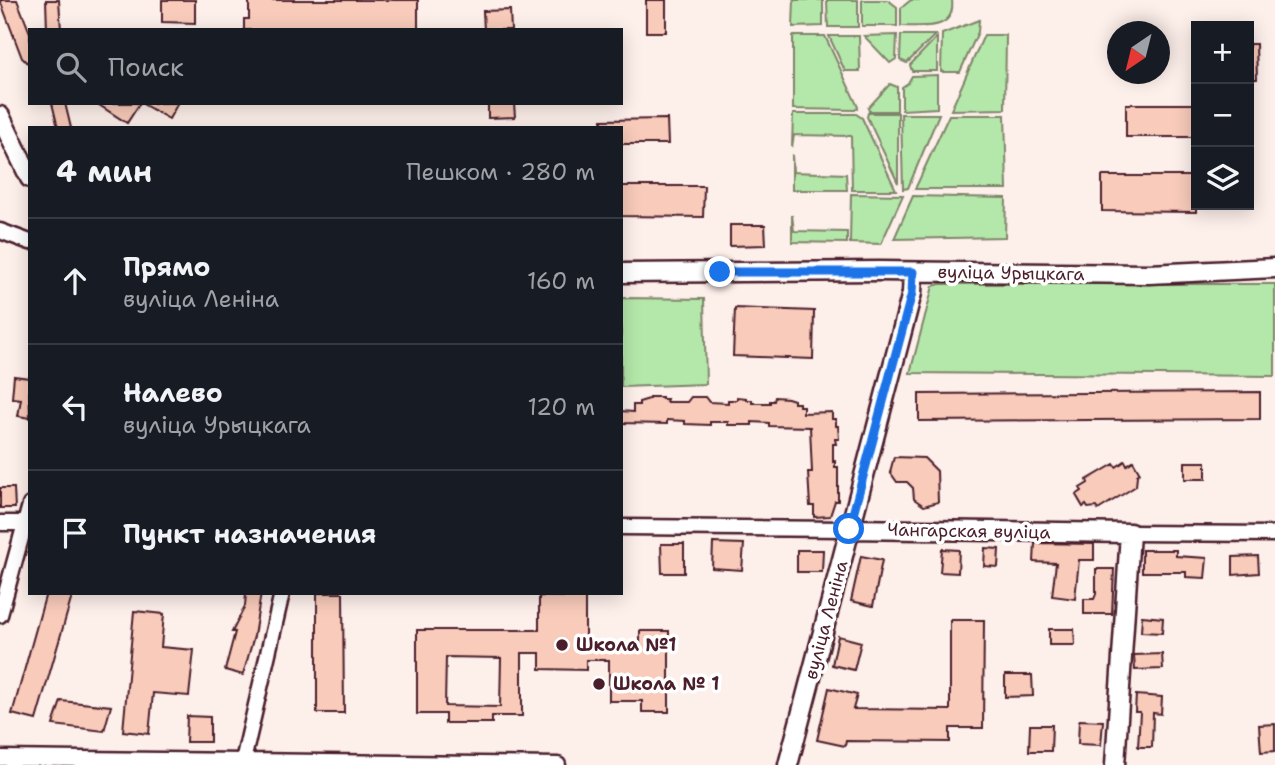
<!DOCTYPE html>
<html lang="ru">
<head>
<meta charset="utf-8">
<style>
	body { margin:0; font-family:"Shantell Sans",sans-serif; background:#20242c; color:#f1f3f6 }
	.controls { position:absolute; right:21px; top:21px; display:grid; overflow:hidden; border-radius:0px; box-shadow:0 4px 18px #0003 }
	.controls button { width:63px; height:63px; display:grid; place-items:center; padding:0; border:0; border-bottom:2px solid #363941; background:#171b24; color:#f1f3f6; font:35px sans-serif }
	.compass { position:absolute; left:1107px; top:21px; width:63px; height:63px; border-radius:50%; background:#171b24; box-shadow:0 4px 18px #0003; rotate:215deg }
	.stop { position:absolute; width:21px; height:21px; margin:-16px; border:5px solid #1a73e8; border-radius:50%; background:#fff }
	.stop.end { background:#1a73e8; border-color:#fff; box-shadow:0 2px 7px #0008 }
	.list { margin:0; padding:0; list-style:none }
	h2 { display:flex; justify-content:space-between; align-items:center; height:91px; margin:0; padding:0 28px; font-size:30px }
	h2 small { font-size:23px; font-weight:400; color:#9ea1a6 }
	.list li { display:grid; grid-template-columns:46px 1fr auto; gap:21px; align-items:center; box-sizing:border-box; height:126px; padding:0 28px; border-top:2px solid #363941 }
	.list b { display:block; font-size:26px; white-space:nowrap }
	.list p { margin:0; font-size:23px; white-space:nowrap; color:#9ea1a6 }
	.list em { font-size:23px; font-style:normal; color:#9ea1a6 }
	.icon { flex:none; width:38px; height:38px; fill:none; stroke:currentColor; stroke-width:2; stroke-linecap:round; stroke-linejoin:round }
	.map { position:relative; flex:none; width:1275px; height:765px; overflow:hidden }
	.search { position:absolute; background:#171b24; box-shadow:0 4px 18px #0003; left:28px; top:28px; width:595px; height:77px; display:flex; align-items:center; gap:18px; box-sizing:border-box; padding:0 24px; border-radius:0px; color:#9ea1a6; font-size:26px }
	.panel { position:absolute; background:#171b24; box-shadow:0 4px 18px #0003; left:28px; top:126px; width:595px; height:469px; border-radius:0px }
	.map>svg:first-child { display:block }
	.green { fill:#b4e8aa; stroke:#7f846a; stroke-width:2 }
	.building { fill:#f8cbba; stroke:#4a1f2b; stroke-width:2; fill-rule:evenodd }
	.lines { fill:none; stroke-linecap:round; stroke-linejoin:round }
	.minor-casing { stroke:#4a1f2b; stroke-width:19 }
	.major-casing { stroke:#4a1f2b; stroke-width:23 }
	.minor { stroke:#fff; stroke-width:14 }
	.major { stroke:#fff; stroke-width:18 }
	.route { stroke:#1a73e8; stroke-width:9 }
	.poi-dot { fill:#4a1f2b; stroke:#fff; stroke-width:2.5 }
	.labels { text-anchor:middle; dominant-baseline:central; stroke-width:7; stroke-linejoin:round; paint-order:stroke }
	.street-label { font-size:18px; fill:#4a1f2b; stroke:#fff }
	.poi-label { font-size:18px; font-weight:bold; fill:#4a1f2b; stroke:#fff; text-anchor:start }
</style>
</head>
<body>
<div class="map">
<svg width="1275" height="765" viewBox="0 0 1275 765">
	<rect width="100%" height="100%" fill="#fdefea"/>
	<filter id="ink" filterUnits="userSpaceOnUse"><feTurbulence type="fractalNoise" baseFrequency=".0143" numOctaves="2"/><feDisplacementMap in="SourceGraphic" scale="14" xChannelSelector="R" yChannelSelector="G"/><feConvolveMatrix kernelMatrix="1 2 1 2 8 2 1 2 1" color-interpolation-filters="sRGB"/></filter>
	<g filter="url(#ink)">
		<path class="green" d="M794,0H823V26L793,27Z
			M827,0H858V27H828Z
			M862,0H888L897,7V26H862Z
			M911,0H952C956,32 922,26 901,26V8Z
			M979,20L978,32L960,72H941L942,34Z
			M897,35L896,59L890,63L864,36Z
			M901,35H935L907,63L900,60Z
			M984,35H1006L1005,109L951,110Z
			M793,36H825L858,107L855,110L793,109Z
			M829,36H859L860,71H845Z
			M937,37V71H912L910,65Z
			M937,75V108L902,110V87L908,83L912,76Z
			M890,84L897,87V111H869L868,108Z
			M868,113H898V183L867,117Z
			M793,114H856L862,118L896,190H852L851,136L794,135L792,147Z
			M901,114H939L908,188L903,189Z
			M949,115H1005L1007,189H915Z
			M792,154L793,172L846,174L847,190H792Z
			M851,194L903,195L881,244L850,243Z
			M913,196L1006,198L1005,237L894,239Z
			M792,215L794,231L847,232V243L792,242Z
			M940,284H1275V376L910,373L933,286Z
			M621,298L704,299L706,384L621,387Z"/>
		<path class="building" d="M0,0H17L30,33V65L22,58Z
			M46,0H59L61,30H47Z
			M162,0H195V23L162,22Z
			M249,0H418V30H244V19H249Z
			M646,0H666V32H646Z
			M510,10L511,30H484L483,11Z
			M1249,44H1256L1257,79H1249Z
			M52,103H65L71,128H58Z
			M96,103H140L127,123Z
			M141,103H178L169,119Z
			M488,103H514L515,117L488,118Z
			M1126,104H1196V137H1126Z
			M667,119L668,144H621V128H602V120Z
			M1102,176H1196V212L1102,211Z
			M621,186H704L703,217L621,216Z
			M730,225H765L766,245L730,246Z
			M735,308L814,311L813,359L733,356Z
			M14,376L29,378L30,418L18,416L21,399L12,398Z
			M1260,392V419L919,421V394Z
			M649,397H662V399H667L666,402H687L691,397H705L709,402L728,403V400H737V397L746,398V400H752V403H770V401H774L775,397L788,398L794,400V403H799V406H803V413L832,412V419H836V426H838L839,439H835L836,444H833V462L835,461V467H838V501H835L830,516L814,517V506H810L808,472H812L810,427L769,426V423L752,422V425H728V422H710V425L685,424V421L667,420V424L621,423V411L633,412V405H639V402L649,399Z
			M894,457L924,458L937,471L938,502L924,506L914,499L913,488L907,482H897L890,472Z
			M1125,461L1127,465L1133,461L1140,473L1137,475L1136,486L1098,510L1096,507L1088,508L1086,505L1083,507L1076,495L1082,491L1080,488L1088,483L1087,480L1114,464L1116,467Z
			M1185,462H1206V479H1185Z
			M0,488H14L15,508H0Z
			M713,543L744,544L742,570L712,568Z
			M1035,543L1094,544V560H1079L1075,599L1052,596L1056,563L1034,562Z
			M661,544H684V573H662Z
			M985,548L999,549L998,567L984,566Z
			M942,549L959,550L958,573L940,572Z
			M797,550H823L822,572H797Z
			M1142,550H1176V556L1207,558L1205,578L1186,577V572H1142Z
			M861,556L882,560L873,606L851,601Z
			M1258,556L1259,573L1233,575V557Z
			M1096,569H1114L1112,614H1084V599H1094L1096,594Z
			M46,593H73L36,720L12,714Z
			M246,593H261L254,636L243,675L225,670L235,632H232L245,606Z
			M317,593H343L344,713H317Z
			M539,596L585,597V649H640V631H669V712H642V701H609V660H586V670L540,669V653H522V716H492V723H445V714H417V630H539ZM446,657L501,658L500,707L445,706Z
			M134,611L164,614L161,647L194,650L189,696L153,693L149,734L123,731Z
			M1142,616L1163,618L1162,633L1141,632Z
			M950,620H984L983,728H950V742L846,741L845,746L817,740L829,688L857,695L853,709L950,710Z
			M1049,629H1074L1075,645H1049Z
			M838,636L861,642L854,670L832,665Z
			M1162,654L1163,669L1135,670L1134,655Z
			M1005,675H1032L1033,696L1005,697Z
			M1136,695L1162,697L1161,714L1153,713L1152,747H1138L1140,712H1135Z
			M61,701L111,706L104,731L53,725Z
			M187,716L210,717V742H186Z
			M1079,720L1103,721L1101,745L1078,744Z
			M1275,724V751L1261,752L1259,725Z
			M1030,725H1052L1051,751H1029Z"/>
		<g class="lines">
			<g class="minor-casing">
				<path id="minor" d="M0,231L30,242
					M0,523H30
					M621,527L849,529
					M1130,533L1275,534
					M0,615L30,505
					M0,758L558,765
					M243,761L282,593"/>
			</g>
			<g class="major-casing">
				<path id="major" d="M0,116L30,178
					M621,273L879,271L1149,274L1275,268
					M849,529L1130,533L1115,765
					M788,765L912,293L913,272"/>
			</g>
			<use href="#minor" class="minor"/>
			<use href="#major" class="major"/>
		</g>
	</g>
	<g class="lines" filter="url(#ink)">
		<path class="route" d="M720,272H913L912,293L849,529"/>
	</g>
	<g class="poi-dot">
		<circle cx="562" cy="645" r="7"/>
		<circle cx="599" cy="684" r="7"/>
	</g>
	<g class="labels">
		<g class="street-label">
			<text transform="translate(1011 273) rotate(1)">вуліца Урыцкага</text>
			<text transform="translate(969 531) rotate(1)">Чангарская вуліца</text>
			<text transform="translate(826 620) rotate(-75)">вуліца Леніна</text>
		</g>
		<g class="poi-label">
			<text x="576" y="645">Школа №1</text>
			<text x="613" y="684">Школа № 1</text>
		</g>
	</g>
</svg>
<div class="controls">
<button>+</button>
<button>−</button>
<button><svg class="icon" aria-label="layers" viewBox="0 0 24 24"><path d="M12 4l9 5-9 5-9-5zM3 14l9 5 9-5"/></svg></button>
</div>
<svg class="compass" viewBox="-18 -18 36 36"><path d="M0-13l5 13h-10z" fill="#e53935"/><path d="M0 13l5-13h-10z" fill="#9ea1a6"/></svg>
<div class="stop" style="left:849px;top:529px"></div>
<div class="stop end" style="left:720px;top:272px"></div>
<div class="search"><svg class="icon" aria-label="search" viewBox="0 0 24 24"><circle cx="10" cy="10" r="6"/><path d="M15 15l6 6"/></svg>Поиск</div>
<section class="panel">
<h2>4 мин<small>Пешком · 280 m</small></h2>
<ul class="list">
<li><svg class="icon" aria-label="ahead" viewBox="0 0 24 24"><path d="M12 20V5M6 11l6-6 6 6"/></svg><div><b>Прямо</b><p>вуліца Леніна</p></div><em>160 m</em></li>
<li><svg class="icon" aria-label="left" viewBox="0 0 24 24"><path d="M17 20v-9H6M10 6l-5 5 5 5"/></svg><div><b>Налево</b><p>вуліца Урыцкага</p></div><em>120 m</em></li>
<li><svg class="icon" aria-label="arrive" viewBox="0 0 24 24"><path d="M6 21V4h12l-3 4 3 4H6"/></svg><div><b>Пункт назначения</b></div></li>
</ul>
</section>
</div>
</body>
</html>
